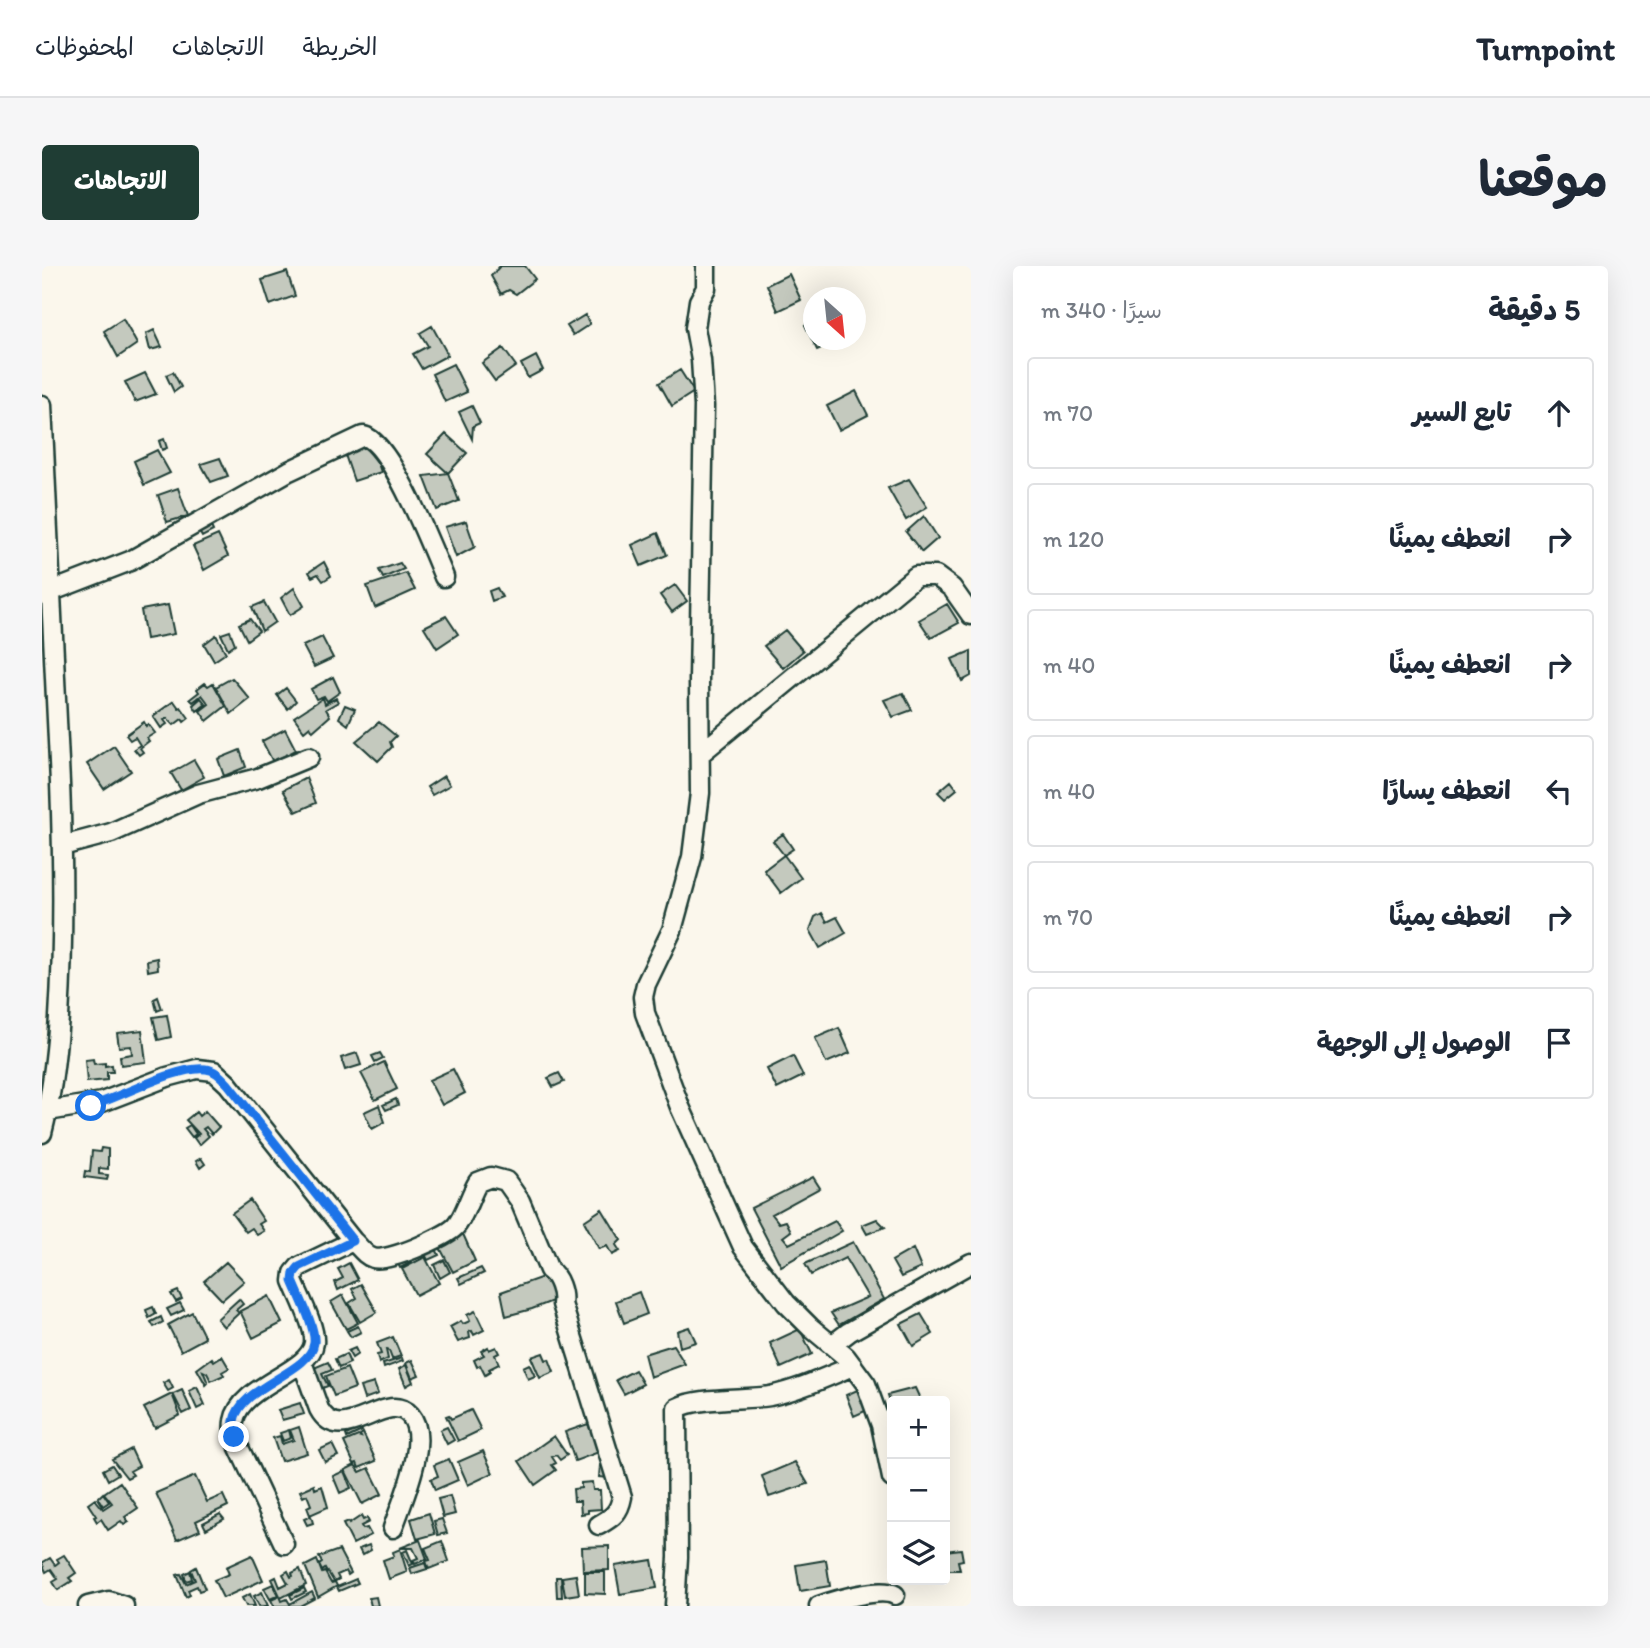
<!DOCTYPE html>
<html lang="ar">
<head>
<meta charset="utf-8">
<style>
	body { margin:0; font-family:Itim,"Playpen Sans Arabic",sans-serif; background:#f6f6f7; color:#1f2937; direction:rtl }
	.controls { position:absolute; right:21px; bottom:21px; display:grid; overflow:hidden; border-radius:7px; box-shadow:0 7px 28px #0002 }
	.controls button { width:63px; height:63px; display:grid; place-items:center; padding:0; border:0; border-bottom:2px solid #e0e1e3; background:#fff; color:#1f2937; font:35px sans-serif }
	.compass { position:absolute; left:761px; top:21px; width:63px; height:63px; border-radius:50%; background:#fff; box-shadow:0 7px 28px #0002; rotate:153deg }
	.stop { position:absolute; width:21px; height:21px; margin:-16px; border:5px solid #1a73e8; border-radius:50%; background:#fff }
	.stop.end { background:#1a73e8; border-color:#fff; box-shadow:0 2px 7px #0008 }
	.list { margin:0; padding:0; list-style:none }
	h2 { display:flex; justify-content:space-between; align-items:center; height:91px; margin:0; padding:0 28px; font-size:30px }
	h2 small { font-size:23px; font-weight:400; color:#747a83 }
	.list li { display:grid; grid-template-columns:46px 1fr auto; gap:21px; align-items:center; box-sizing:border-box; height:112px; margin:0 14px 14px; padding:0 14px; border:2px solid #e0e1e3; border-radius:7px }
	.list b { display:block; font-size:26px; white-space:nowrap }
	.list em { font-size:23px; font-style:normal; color:#747a83 }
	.icon { flex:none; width:38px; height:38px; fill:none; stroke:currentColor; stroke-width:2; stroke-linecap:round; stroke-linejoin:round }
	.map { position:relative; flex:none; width:929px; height:1340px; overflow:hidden; direction:ltr; border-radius:7px }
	header { display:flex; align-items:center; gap:42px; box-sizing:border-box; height:98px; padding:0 35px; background:#fff; border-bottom:2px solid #e0e1e3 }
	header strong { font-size:33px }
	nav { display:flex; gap:38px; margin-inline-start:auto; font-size:24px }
	.intro { display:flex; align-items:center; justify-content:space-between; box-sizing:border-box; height:168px; padding:0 42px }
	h1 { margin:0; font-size:49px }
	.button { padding:18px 32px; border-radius:7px; background:#1f3d34; color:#fff; font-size:24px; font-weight:700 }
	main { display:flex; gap:42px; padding:0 42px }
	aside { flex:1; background:#fff; border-radius:7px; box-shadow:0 7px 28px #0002 }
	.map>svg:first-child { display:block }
	.building { fill:#c4c9be; stroke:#1f3d34; stroke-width:2 }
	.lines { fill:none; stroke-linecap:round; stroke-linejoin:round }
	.minor-casing { stroke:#1f3d34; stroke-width:23 }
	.minor { stroke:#fbf7ec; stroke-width:18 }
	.route { stroke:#1a73e8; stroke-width:9 }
</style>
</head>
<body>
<header>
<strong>Turnpoint</strong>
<nav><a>الخريطة</a><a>الاتجاهات</a><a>المحفوظات</a></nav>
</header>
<div class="intro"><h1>موقعنا</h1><a class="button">الاتجاهات</a></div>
<main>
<aside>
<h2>5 دقيقة<small>سيرًا · 340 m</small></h2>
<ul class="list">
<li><svg class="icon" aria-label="ahead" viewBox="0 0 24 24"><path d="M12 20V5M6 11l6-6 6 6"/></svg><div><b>تابع السير</b></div><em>70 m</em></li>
<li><svg class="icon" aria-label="right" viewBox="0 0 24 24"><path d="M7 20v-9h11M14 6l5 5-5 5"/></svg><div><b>انعطف يمينًا</b></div><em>120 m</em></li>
<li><svg class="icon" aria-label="right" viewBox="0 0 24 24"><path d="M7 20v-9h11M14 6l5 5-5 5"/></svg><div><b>انعطف يمينًا</b></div><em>40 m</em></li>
<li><svg class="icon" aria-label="left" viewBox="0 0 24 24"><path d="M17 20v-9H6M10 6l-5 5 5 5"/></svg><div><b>انعطف يسارًا</b></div><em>40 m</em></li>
<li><svg class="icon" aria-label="right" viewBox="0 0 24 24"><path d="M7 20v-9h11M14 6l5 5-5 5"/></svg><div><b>انعطف يمينًا</b></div><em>70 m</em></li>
<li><svg class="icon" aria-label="arrive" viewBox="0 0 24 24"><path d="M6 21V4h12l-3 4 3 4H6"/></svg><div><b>الوصول إلى الوجهة</b></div></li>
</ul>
</aside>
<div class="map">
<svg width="929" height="1340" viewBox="0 0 929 1340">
	<rect width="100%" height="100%" fill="#fbf7ec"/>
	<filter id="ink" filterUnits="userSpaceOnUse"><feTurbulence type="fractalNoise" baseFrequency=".0143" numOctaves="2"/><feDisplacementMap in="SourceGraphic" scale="14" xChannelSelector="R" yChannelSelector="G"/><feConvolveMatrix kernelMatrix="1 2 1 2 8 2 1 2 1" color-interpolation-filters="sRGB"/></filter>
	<g filter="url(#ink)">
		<path class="building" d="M458,0H483L493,13L474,28L467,24L459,28L449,10Z
			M245,6L253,30L228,39L220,14Z
			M747,8L759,34L736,45L725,19Z
			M543,49L548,58L531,69L525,60Z
			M81,53L95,78L76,91L62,65Z
			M772,55V74H798L775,84L763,59Z
			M390,60L406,89L380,103L371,88L386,80L378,67Z
			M112,64L120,81L108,84L104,68Z
			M461,82L474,100L453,115L440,97Z
			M494,90L501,104L486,112L479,98Z
			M411,98L425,126L403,136L390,108Z
			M638,104L652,126L630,140L617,117Z
			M131,106L139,121L132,126L124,109Z
			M103,107L114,128L93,136L83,116Z
			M814,125L826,149L797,164L785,140Z
			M430,140L438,157L431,160L430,173L417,146Z
			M404,168L425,187L406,207L385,188Z
			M122,173L125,182L120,184L117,175Z
			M329,177L339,206L312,215L302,186Z
			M115,184L128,207L102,219L92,195Z
			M178,192L186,210L169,216L159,198Z
			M406,207L417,235L395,244L382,210Z
			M867,213L885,241L864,254L846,222Z
			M136,222L146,250L125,256L116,229Z
			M882,250L896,272L880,286L864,266Z
			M424,255L433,281L414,291L403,261Z
			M168,258L171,265L160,271L156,264Z
			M616,267L625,289L599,300L590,279Z
			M176,269L186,290L162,304L151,280Z
			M282,296L289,310L281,315L276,308L270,311L267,306Z
			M358,297L362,303L341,312L337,304Z
			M364,307L373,324L333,342L325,320Z
			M633,319L645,335L630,346L618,329Z
			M252,322L262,340L248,349L239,332Z
			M455,322L460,331L450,335L447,325Z
			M222,336L233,356L220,365L210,341Z
			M905,338L917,357L889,372L877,354Z
			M126,339L132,368L104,373L99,344Z
			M404,350L416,368L395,382L382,361Z
			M208,353L217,365L205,374L197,358Z
			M743,364L761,385L741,402L722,380Z
			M188,365L193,378L186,383L179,368Z
			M174,369L184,387L172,395L162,378Z
			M280,371L291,392L272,401L261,380Z
			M929,385V410L920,415L910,393Z
			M291,411L298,426L285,435L282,430L274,433L269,423Z
			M190,412L208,433L189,448L174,421Z
			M163,417L166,420L171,417L184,440L165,455L158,445L167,438L160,429L151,436L148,433L157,426L155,423Z
			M244,422L254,435L246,443L235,429Z
			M861,427L870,444L851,451L842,434Z
			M159,432L164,438L155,445L151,439Z
			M281,432L283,438L294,432L296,436L284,443L288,450L271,465L268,460L262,465L252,451Z
			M132,435L137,442L139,441L147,452L142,456L140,453L132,459L125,452L122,454L125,458L119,462L111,450Z
			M303,439L313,443L306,459L297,452Z
			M102,456L104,460L106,458L113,467L105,472L107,475L98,482L101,486L97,489L92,483L98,479L93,471L88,474L84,469Z
			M337,456L354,470L348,476L350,481L336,495L314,475Z
			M243,463L254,484L231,496L220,475Z
			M72,480L89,505L62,523L45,498Z
			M198,484L204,501L182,510L176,493Z
			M152,494L162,511L139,524L129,507Z
			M402,510L408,519L390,529L385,521Z
			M264,512L274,537L254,546L241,524Z
			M909,515L915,523L903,533L896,526Z
			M741,568L751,583L742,589L731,575Z
			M742,589L759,612L739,627L722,604Z
			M780,647L785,656L795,651L804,667L778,682L768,664L773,651Z
			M115,692L116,703L106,705L105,694Z
			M116,731L120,743L115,745L112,733Z
			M125,749L129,771L116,774L111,751Z
			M797,762L808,787L784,797L773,772Z
			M100,764L104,796L79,799L78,790L90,788L89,780L77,781L75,767Z
			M315,787L319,799L303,804L299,792Z
			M338,787L341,792L333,796L330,790Z
			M751,790L761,810L735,823L725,803Z
			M51,793L52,798L63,797V800L70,799L71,806H65V814L45,816L43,794Z
			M342,796L355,823L333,834L319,807Z
			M411,803L423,827L400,839L387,814Z
			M517,807L522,816L511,821L506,812Z
			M354,833L356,839L344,844L341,839Z
			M337,839L343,856L330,863L322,846Z
			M163,845L177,861L170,868L164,861L161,863L167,870L157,879L152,872L157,868L144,854L154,846L157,850Z
			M148,859L154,868L150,871L143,862Z
			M59,882L66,883V903L57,902V908L66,909L65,914L42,911L43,905L48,906L50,885L58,886Z
			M159,892L163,898L158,902L154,895Z
			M771,911L778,922L730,948L737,957L744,955L749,965L741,971L747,978L793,955L800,965L739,1000L709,942Z
			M208,934L222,955L217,958L222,965L215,969L210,962L204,966L190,947Z
			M560,943L579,974L574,979L578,985L570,989L565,980L557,983L542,955Z
			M835,953L843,961L825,968L820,959Z
			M421,968L433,995L411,1006L397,980Z
			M390,975L397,989L386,994L379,981Z
			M811,976L842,1033L797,1059L789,1047L826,1031L803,992L769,1009L763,998Z
			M871,983L879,1002L859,1011L850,995Z
			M366,988L370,996L358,1002L354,994Z
			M383,991L397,1017L374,1029L360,1003Z
			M402,994L408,1006L398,1012L392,999Z
			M184,996L202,1015L180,1034L162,1015Z
			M307,997L316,1014L296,1024L293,1016L301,1012L296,1003Z
			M439,1002L442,1007L419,1018L416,1012Z
			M512,1007L521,1031L490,1043L464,1050L459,1026Z
			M319,1018L335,1046L318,1056L307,1037L315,1032L310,1023Z
			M136,1025L140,1033L134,1036L129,1028Z
			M597,1026L605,1048L582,1057L574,1035Z
			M301,1029L316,1057L304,1063L289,1036Z
			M227,1030L240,1057L211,1072L198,1045Z
			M197,1033L201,1038L194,1044L197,1047L182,1061L175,1053Z
			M138,1037L142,1044L129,1050L125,1043Z
			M111,1041L114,1048L107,1052L104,1044Z
			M433,1045L442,1064L432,1069L430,1065L427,1066L428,1072L416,1076L408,1061L419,1055L421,1058L428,1055L425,1049Z
			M150,1046L163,1072L139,1085L126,1059Z
			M879,1048L891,1068L871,1080L859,1058Z
			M119,1051L121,1056L112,1061L109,1056Z
			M316,1060L319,1066L309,1071L305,1065Z
			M647,1061L654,1076L638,1081L635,1065Z
			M758,1063L770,1088L739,1102L728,1077Z
			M351,1071L359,1090L350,1093L347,1085L344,1084L346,1093L337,1097L335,1089L339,1088L335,1077Z
			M631,1079L643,1098L608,1111L602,1088Z
			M446,1081L447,1084L454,1081L457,1087L453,1089L457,1098L447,1103L448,1106L443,1109L438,1099L435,1101L432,1094L442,1089L439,1085Z
			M313,1082L316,1088L310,1092L306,1085Z
			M501,1087L504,1094L507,1093L512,1106L498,1112L489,1091Z
			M304,1088L308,1097L297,1102L293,1093Z
			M180,1090L187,1102L180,1106L182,1109L169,1115L165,1107L161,1105L166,1117L164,1119L155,1103L170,1092L172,1095Z
			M360,1092L361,1095L342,1102L341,1098Z
			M370,1094L377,1109L370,1112L364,1097Z
			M286,1096L290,1104L280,1108L286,1120L275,1124L267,1104Z
			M487,1098L493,1110L486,1113L481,1101Z
			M364,1099L371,1116L364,1120L357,1103Z
			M305,1102L313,1122L292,1130L284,1110Z
			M593,1104L601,1118L582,1128L574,1114Z
			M127,1114L131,1122L126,1125L121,1117Z
			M332,1117L336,1128L322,1133L318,1121Z
			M155,1121L163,1139L155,1143L147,1125Z
			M822,1121L830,1142L812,1150L804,1129Z
			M873,1122L879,1135H850V1142L846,1129Z
			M140,1124L149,1144L141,1148L131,1128Z
			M130,1128L138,1149L113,1162L102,1142Z
			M258,1137L262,1148L240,1154L236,1144Z
			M429,1144L439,1164L416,1175L404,1150L407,1149L409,1153Z
			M546,1158L557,1186L533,1195L523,1166Z
			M257,1161L265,1187L239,1195L231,1172L238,1170L240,1178L252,1174L248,1164Z
			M405,1161L412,1174L405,1178L398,1164Z
			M318,1162L320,1165L305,1172L304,1169Z
			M247,1164L249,1172L241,1175L238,1167Z
			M321,1167L334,1195L317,1202L315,1197L312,1198L302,1176L316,1170L319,1171L318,1169Z
			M512,1170L525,1189L518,1194L514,1189L510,1191L514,1197L510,1199L514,1204L493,1219L477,1195Z
			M290,1178L296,1190L283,1196L277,1184Z
			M89,1183L97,1200L88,1205L91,1209L85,1212L70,1193Z
			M441,1185L451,1207L426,1219L416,1196Z
			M407,1193L416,1214L393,1224L389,1213L396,1210L392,1199Z
			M753,1196L766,1218L727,1231L720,1210Z
			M70,1199L76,1208L66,1214L61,1204Z
			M313,1199L318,1206L327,1202L340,1228L320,1238L303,1204Z
			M558,1199L567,1200L566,1212L557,1211Z
			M302,1205L309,1222L298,1227L291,1210Z
			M153,1210L165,1236L181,1229L186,1240L154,1255L158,1264L135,1274L114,1227Z
			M78,1216L96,1242L83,1251L87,1256L82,1259L79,1255L66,1264L59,1253L55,1256L52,1251L54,1250L46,1238L53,1233L61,1243L70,1237L62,1227Z
			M550,1216L551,1224H558L559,1243L546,1244V1247L539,1248L538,1235H532L531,1223L539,1222V1217Z
			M272,1219L273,1223L280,1220L286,1241L268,1249L265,1241L269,1239L265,1229L261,1231L258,1225Z
			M61,1227L67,1236L61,1240L56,1232Z
			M408,1230L413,1248L401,1251L396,1233Z
			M387,1247L393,1268L375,1273L369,1253Z
			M178,1248L182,1253L164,1263L161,1257Z
			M269,1250L271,1257L265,1259L262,1253Z
			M319,1250L321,1254L325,1252L327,1256L319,1260L321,1263L325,1262L329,1269L311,1278L301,1258L306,1256L307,1258Z
			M400,1253L405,1267L396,1269L392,1255Z
			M378,1274L385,1293L373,1298L371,1294L376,1292L371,1282H358Z
			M400,1275L407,1295L387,1303L384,1295L388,1294L383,1282Z
			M327,1279L329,1284L320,1289L317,1283Z
			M567,1280V1304L541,1305L540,1281Z
			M358,1283L365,1306L347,1313L341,1294L352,1290L351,1286Z
			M919,1283L921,1294L916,1295L918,1304H903V1285Z
			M297,1284L309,1307L306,1309L304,1305L295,1309L297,1313L292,1316L286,1306L285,1307L283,1303L280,1305L277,1299L280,1297L277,1291Z
			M365,1284L371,1298L367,1300L361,1286Z
			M22,1289L34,1307L27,1312L30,1315L16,1324L11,1316L16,1313L9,1303L4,1306L0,1297L8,1292L13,1299L17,1296L15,1293Z
			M210,1289L221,1314L181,1332L172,1314L187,1308L184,1301Z
			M275,1294L280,1307L283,1306L289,1317L293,1316L295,1320L276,1331L263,1300Z
			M610,1294L615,1322L578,1328L573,1300Z
			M784,1294L788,1320L758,1325L754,1299Z
			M383,1297L385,1303L370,1308L368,1302Z
			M154,1301L163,1323L157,1325L155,1320L146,1324L148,1329L144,1331L135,1309L139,1308L144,1318L153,1314L149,1304Z
			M258,1303L264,1319L239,1332L230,1313L234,1311L238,1321L246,1317L241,1308L246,1305L249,1311L251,1310L250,1307Z
			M148,1305L150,1313L144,1315L142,1308Z
			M543,1306H563V1328L543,1327Z
			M534,1309L537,1328L523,1330L520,1311Z
			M514,1311H519L520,1331H515Z
			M314,1313L316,1317L297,1325L295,1321Z
			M231,1318L237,1329L228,1333L222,1322Z
			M262,1322L264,1326L250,1333L248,1329Z
			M220,1326L226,1340H217L212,1330Z
			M270,1326L273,1332L258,1340H232L229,1334L238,1330L240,1335L245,1333L248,1338Z
			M208,1328L213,1340H204L200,1332Z
			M334,1331L336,1340H329L327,1332Z"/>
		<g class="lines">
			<g class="minor-casing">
				<path id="minor" d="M664,0V22L657,35L653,62L659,94L662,140L657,414L658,527L650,591L630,664L604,718L601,731L603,747L638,841L701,981L744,1037L768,1061L804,1091L824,1118L839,1159L850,1212
					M0,139C7,265 13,391 18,517C21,595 22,673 17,751C14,790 10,829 0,867
					M0,329L88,295L247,205L321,170C348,174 391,285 402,311
					M658,488L874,310H894L910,322L929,349
					M20,580L69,567L156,528L216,512L267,491
					M6,845L60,836L125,811L155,803L172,805L186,818L311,975C317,980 323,990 331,992C345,997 403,971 413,961C422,952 428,929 436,916L449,911L464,915L478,935L507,1004C516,1010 522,1027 520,1038L580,1231C577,1247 571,1251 557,1259
					M790,1079L807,1066L929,997
					M260,1096L277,1143C299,1184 345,1122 368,1149C389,1173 360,1235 351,1262
					M242,1278L192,1171C192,1166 191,1160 192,1155C198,1119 268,1107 272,1077C274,1062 257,1030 251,1015L252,1007L257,1001L311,975
					M46,1340L67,1335L82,1340
					M633,1340L636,1291L635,1142C655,1131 703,1134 728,1130C757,1124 784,1111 811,1100
					M777,1340C793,1334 839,1321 853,1329"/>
			</g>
			<use href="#minor" class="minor"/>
		</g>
	</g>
	<g class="lines" filter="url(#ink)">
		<path class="route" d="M49,840C79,831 136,799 164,803C174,804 180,812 186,818L311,975L257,1001L252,1007L251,1015C257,1030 274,1062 272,1077C268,1107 198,1120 192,1155C191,1160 192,1166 192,1171"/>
	</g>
</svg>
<div class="controls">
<button>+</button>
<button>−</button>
<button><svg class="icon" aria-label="layers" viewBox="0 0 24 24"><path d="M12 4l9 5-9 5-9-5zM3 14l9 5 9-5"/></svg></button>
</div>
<svg class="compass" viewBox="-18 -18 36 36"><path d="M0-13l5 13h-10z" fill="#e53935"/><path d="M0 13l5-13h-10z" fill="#747a83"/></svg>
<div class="stop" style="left:49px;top:840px"></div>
<div class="stop end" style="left:192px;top:1171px"></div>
</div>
</main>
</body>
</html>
